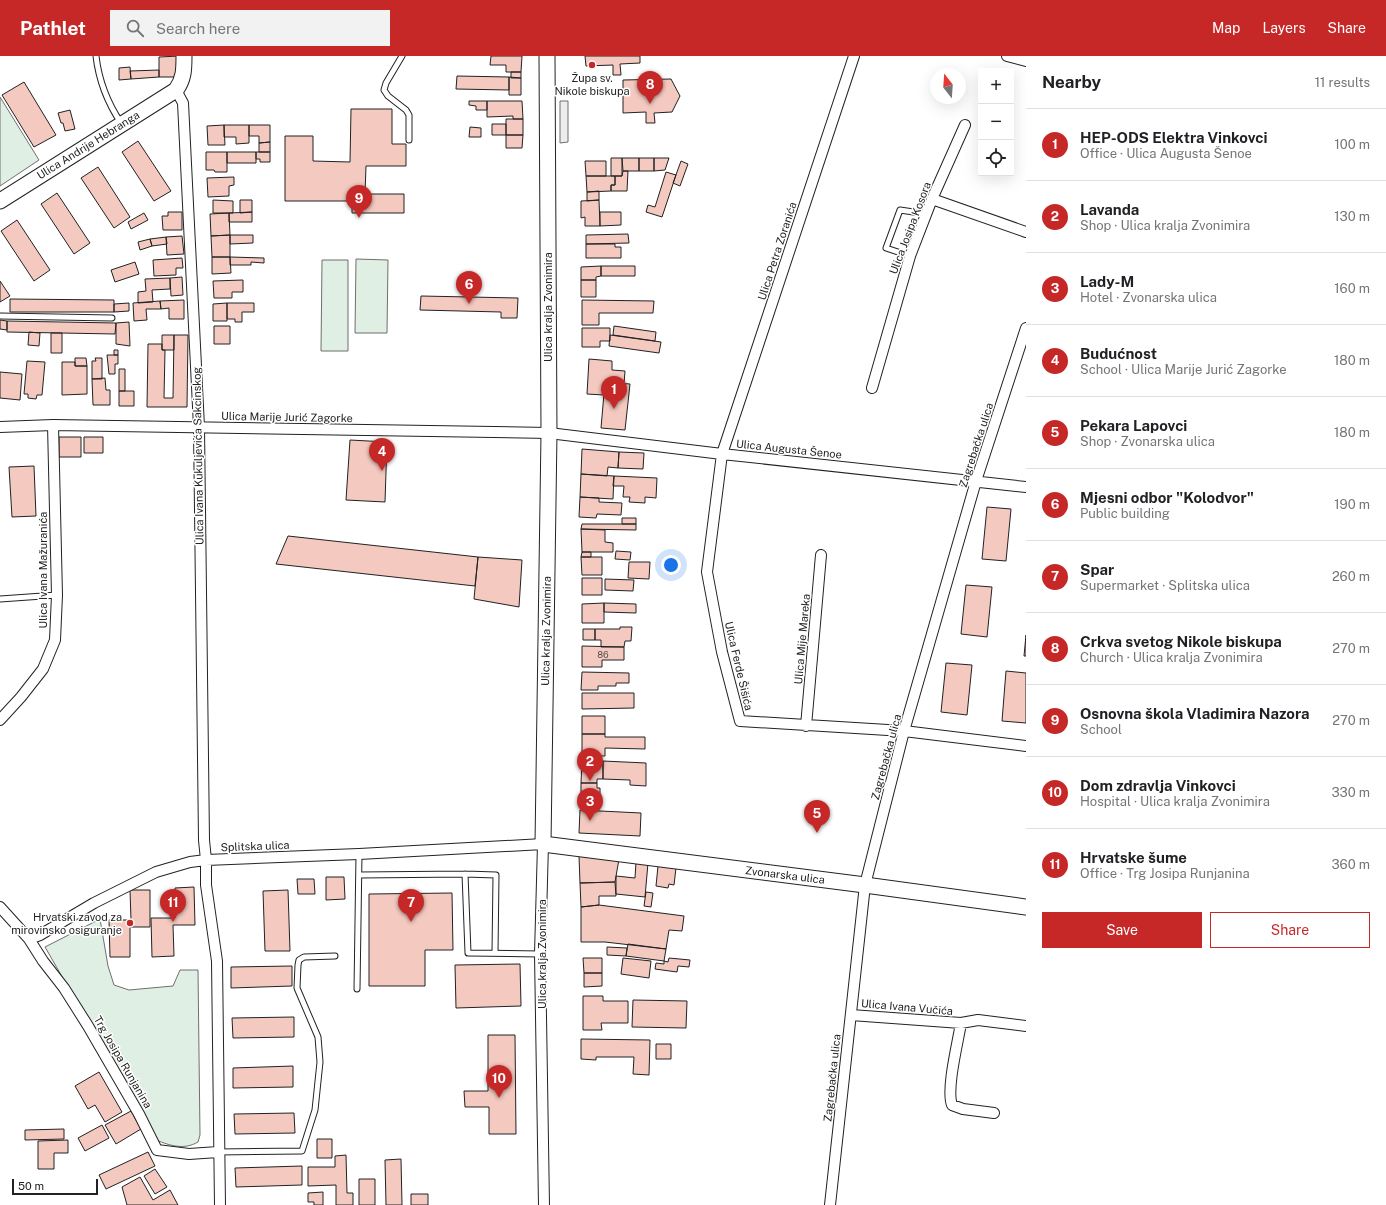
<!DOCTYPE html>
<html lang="en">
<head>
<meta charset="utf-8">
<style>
	body { margin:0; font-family:"Public Sans",sans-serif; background:#f2f2f2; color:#202124 }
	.controls { position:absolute; right:12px; top:12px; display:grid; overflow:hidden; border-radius:0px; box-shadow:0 4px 16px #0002 }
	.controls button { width:36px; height:36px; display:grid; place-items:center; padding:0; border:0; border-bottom:1px solid #e0e0e0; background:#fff; color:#202124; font:20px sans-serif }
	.compass { position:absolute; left:930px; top:12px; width:36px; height:36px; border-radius:50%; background:#fff; box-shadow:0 4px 16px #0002; rotate:343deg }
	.scale { position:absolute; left:12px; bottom:10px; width:86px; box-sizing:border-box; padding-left:4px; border:2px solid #222; border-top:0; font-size:11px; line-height:14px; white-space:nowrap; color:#222; -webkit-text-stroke:3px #fff; paint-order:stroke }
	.you { position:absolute; left:671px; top:509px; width:14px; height:14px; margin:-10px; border:3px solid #fff; border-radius:50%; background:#1a73e8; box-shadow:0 0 0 6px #1a73e833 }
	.badge { display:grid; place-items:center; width:26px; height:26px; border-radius:50%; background:#c62828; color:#fff; font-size:13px; font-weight:700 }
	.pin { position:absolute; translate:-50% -33px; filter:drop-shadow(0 1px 2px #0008) }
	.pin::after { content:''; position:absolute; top:21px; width:14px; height:12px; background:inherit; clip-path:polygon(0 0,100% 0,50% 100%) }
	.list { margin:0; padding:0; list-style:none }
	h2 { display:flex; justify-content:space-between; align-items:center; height:52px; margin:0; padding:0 16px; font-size:17px }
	h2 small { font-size:13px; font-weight:400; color:#757577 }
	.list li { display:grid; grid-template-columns:26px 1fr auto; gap:12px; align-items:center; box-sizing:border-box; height:72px; padding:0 16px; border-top:1px solid #e0e0e0 }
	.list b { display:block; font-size:15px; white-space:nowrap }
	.list p { margin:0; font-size:13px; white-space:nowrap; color:#757577 }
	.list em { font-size:13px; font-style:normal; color:#757577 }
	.actions { display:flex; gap:8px; padding:12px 16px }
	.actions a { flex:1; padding:9px 0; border:1px solid #c62828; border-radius:0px; text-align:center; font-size:14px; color:#c62828 }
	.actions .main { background:#c62828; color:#fff }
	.icon { flex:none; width:22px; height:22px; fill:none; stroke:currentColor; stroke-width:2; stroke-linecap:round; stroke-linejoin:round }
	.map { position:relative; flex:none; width:1026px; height:1149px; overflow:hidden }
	header { display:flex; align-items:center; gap:24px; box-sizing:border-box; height:56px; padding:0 20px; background:#c62828; color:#fff }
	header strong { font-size:19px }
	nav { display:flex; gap:22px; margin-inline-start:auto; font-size:14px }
	.search { width:280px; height:36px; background:#f2f2f2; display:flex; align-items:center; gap:10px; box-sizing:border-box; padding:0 14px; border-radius:0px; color:#757577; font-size:15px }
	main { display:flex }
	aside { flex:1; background:#fff }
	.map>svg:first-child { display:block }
	.green { fill:#e0efe3; stroke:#6f6f6f }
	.parking { fill:#ededed; stroke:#6f6f6f }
	.building { fill:#f3c9c0; stroke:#222 }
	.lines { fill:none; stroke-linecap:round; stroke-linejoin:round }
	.lane-casing { stroke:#222; stroke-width:7 }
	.street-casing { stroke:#222; stroke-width:12 }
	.secondary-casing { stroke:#222; stroke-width:17 }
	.lane { stroke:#fff; stroke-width:5 }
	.street { stroke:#fff; stroke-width:10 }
	.secondary { stroke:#fff; stroke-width:15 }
	.poi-dot { fill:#c62828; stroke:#fff; stroke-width:1.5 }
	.labels { text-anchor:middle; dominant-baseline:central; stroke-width:3; stroke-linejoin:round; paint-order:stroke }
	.number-label { font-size:9px; fill:#564c4a }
	.poi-label { font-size:11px; fill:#222; stroke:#fff }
	.street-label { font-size:11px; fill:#222; stroke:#fff }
</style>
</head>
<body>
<header>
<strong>Pathlet</strong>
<div class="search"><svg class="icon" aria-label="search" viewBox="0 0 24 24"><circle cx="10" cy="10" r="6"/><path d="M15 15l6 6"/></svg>Search here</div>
<nav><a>Map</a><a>Layers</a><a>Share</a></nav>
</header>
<main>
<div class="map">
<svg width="1026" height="1149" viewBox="0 0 1026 1149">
	<rect width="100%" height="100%" fill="#fff"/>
	<path class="green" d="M0,41L39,104L0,130Z
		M356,203L388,204L387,277H355Z
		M322,204H348V295H321Z
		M100,863L108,910L114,929L129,934L173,930L180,914H198L200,1079L198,1086C184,1094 171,1090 156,1084L45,891Z"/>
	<path class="parking" d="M560,45H568V86L560,87Z"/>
	<path class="building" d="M179,0V21H159V1Z
		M491,0H522L521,16H506V9H490Z
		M585,0H640V7L620,8L621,19H613V9L586,10Z
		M130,11L131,23L119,24V12Z
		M159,14V21L131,23L130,15Z
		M511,16H521V22H511Z
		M457,20L509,21V34L456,33Z
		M509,21L521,22V39H509Z
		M671,23L680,40L672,56L654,57L655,67H646V56L623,57V24Z
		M24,26L56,79L34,91L2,39Z
		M469,45H487V54H476V50L469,49Z
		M487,45H522L523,63H513V60L487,61Z
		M351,53H392V88H406V110H366L365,138H404V157H352V145H285V80H313V105L350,106Z
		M70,54L75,73L65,75L63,67H61L58,57Z
		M506,63H523V79H506Z
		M492,68H506V79H492Z
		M224,69H249V87L236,88V81H224Z
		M224,69L225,89H208L207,70Z
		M249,69H270V86L259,87V80H249Z
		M470,71L481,72V81H469Z
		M506,79H523L522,92H506Z
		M138,85L171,135L154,145L122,96Z
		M270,86V96H259V87Z
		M206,96H227V116H215L214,114H206Z
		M227,96H256V107H227Z
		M256,96H270V106H260V103H256Z
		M611,102H622V120H611Z
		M622,102H639V115H623Z
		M639,102H654V115H639Z
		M654,102H669L665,114L654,115Z
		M585,105H606V120H586Z
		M681,105L688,108L680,130L673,127Z
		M98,111L130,161L114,172L81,122Z
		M623,115H628L627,135H611V129H615V120H622Z
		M666,116L676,119L662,161L646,156L648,149L655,151Z
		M586,120H615V129H611V135L587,136Z
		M234,121V129L229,130V140L208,141L207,122Z
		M599,135V144L587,145V136Z
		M57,137L90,187L74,198L41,148Z
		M213,144L233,145V157H213Z
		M240,144H252V156L240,157Z
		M599,144L600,170H585V161L581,162V145Z
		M168,156H182V174H163L162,160H168Z
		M252,156V166H229V157Z
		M600,156H621V169L600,170Z
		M144,157L148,164L131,173L128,166Z
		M229,157L230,179L211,180L210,158Z
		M17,164L50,214L34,225L1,175Z
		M628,178L629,187L586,188V179Z
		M230,179H253V187L230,188Z
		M230,179V201H212L211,180Z
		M182,180L184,198L167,199L166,181Z
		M166,181L167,188L152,190L150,183Z
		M150,183L152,190L140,194L138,186Z
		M586,188H615V191H621V202H586Z
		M212,201H230L231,217L212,218Z
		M230,201L264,202V207L251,206V209H230Z
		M182,202L183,212H176V219L154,220L153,204Z
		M135,206L139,218L115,226L111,214Z
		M601,210H635V220H601Z
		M601,210V220L596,221V224H581V211Z
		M182,221L183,239L171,240L170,222Z
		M170,222V233L152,234L153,246L138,247V236L146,235L145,223Z
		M243,224V236H232V242H214L213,225Z
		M581,224H596V241H581Z
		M0,225L10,240L0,246Z
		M421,240L518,242L517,262H501V256L420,254Z
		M10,243L114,244V256H10Z
		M184,244V263H169V252L161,253L160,245Z
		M582,244L654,245L653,257H599V269H582Z
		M160,245L161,253H146L147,264L134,265L133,247Z
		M129,247V255L114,256V248Z
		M227,247H254V256H242V266H235V263H227Z
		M227,247V265H213V248Z
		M0,264L7,265V274L0,273Z
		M7,265L116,267L115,278L7,276Z
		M129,266L130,290L116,288V267Z
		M214,270H230V288H214Z
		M614,270L656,276L655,285L613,279Z
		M582,272H610V285H600V291H582Z
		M29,276L40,277L39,290L28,289Z
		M51,277H62V297H51Z
		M162,279H174V294H162Z
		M174,279H188L187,351H147L148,288H162V294H165L164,342H173Z
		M610,279L661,286L659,297L609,290Z
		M114,294H118V299H114Z
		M107,299H118V308H115V318H109Z
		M75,302H86L87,310H75Z
		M95,302H102V323H92V305H96Z
		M589,303L612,305V314L625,315L624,328L605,326L604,339L587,338Z
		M27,305L45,306L42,339H37L36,343L28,342V338H24Z
		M62,306H75V310H87V338L62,339Z
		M119,313H125V335H119Z
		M0,316L22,318L20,344L0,342Z
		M105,322L106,334H110V349H93L92,323Z
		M605,326L630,328L625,374L601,372Z
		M119,335H134V350H119Z
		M59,381H81V401H59Z
		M84,381H103V397H84Z
		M350,384L387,386L385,446L346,444Z
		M582,393L619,396L618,412L608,411L607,420L581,418Z
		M619,396L644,397L643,413L618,412Z
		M34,410L36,460L12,461L9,411Z
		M581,418L614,420L613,443L580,441Z
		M614,420L657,422L656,442L645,441V447L629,446L630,441H623L624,430H613Z
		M580,441L599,442V446L622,447L621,459L597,458L596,462L579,461Z
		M987,451L1011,453L1006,505L982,503Z
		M622,462H636V468H622Z
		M582,468H636V474L581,473Z
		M581,473L605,474V486L613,487V496H582Z
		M288,480L478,501L475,530L276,508Z
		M616,495L631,496L630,504L615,503Z
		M582,496H591V501H581Z
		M478,501L522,504L519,551L474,543Z
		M581,501H602V519H582Z
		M629,506H650L649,523L628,522Z
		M582,522H602V539H582Z
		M605,523L634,524L633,535L605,534Z
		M966,529L992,531L987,581L961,578Z
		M604,547L636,548V557L604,556Z
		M604,547V567H582V548Z
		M620,571H632L631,585H625L624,591H601V584H595V573H620Z
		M583,573H595V584H583Z
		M1026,579V600H1024Z
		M582,590L624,591V604H602V611H582Z
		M946,607L972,609L967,659L941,656Z
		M1006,615L1026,617V667L1002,665Z
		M582,616L629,617V627H616V630H598V634H581Z
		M582,637H634V652L582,653Z
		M582,660H605V678H582Z
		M582,678H605V681H645V693L605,692V700H582Z
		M582,705H603V723H597V727H581Z
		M603,705L646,707V730L630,729V724L603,723Z
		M581,727H597V732H600V744H581Z
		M580,754L641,757L640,780L579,777Z
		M579,800L619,803L615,826L580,827Z
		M636,806L648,807L645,841L616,838V820L635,822Z
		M658,810L676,812L674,829L669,828L668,832L656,830Z
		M326,821H344L345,843L326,844Z
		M297,823H314L315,838H298Z
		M615,826L616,840H599V849L581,851L580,827Z
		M194,831L195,869H173L174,900L152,901L151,862H175V832Z
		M130,834H150V871H130V901H110L109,864H131Z
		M288,834L290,895H265L263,835Z
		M646,836L653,837L651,851L644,850Z
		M452,837L453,894H425V930H369V838Z
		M599,849L684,860L682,875L669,874L666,893L605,886H581V851Z
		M628,888L666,893L664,905L626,900Z
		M607,891L627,892L626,900L607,899Z
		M583,902H602V917H584Z
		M623,902L651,905L649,922L621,918Z
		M669,902L690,904L689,911L678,910L677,916L655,913L656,907L664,908V905L668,906Z
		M520,908L521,950L456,952L455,909Z
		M292,910V930L231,932V911Z
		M584,917H602V930L584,931Z
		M583,940H603V945H628V967H601L602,974H583Z
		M633,944L687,945L686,972L632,971Z
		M294,961V981L233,982L232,962Z
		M488,979H515L516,1078H489V1051H465L464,1035H488Z
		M581,983L650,984L649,1019L633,1018L634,1001H596V1004L581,1003Z
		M656,988H671V1003H656Z
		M293,1010V1031L233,1032V1012Z
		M99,1016L122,1056L105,1066L95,1049L88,1053L75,1030Z
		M131,1055L141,1073L116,1088L105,1069Z
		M294,1057L295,1077L235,1078L234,1058Z
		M102,1069L109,1082L85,1095L78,1082Z
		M64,1073V1083L25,1084V1074Z
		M317,1083H332V1102H317Z
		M68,1084V1097H54V1113H38V1085Z
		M148,1096L155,1110L106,1133L99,1119Z
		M346,1099L347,1137H353V1149H336V1129L308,1130V1111H335V1100Z
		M401,1103L402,1149H386L385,1104Z
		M302,1110V1129L236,1131L235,1112Z
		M155,1113L167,1131L155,1138L144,1120Z
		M140,1121L153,1144L170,1134L178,1149H127L122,1131Z
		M359,1123H375V1149H359Z
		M323,1136V1149H314V1146H308V1137Z
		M411,1138H428V1149H411Z"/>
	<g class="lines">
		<g class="lane-casing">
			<path id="lane" d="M96,0C99,26 107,46 121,67
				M402,0L386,27L384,34L388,40L406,54L409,59V84
				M910,200L886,192L900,154L927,158
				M0,260L112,262
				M0,543L57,539
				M465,818L468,897L540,898
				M359,819L465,818L496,819L495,897
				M357,933L359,798
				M218,1096L302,1095L315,1054L320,1006L318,981L297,932L298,909L299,904L304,901L335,900"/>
		</g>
		<g class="street-casing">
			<path id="street" d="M854,0L722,398L707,516L722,596L740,665L904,675L1026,690
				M1007,0L1026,5
				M176,34L183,47L199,371L204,784L206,804V829L217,905L220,1149
				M932,143L1026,176
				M872,332L910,200L932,143L965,69
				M0,371L53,369L549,377L722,398L1026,431
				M0,664L21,641L43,613L55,584L57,539L53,369
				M806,670L821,499
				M0,851L29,883L40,879L94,847L156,816L190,806L206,804L359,798L543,788L540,898L544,1149
				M29,883L43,905L64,932L88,970L139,1058L157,1094L189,1098L218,1096
				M851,959L961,967L978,964L1026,970
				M961,967C958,986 946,1033 952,1049L963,1053L994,1057
				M830,1149L865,829L904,675L976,425L1026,272"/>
		</g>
		<g class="secondary-casing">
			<path id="secondary" d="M547,0L549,377L543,788L865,829L1026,851
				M0,145L176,34C184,23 184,13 184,0"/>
		</g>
		<use href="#lane" class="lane"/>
		<use href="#street" class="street"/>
		<use href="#secondary" class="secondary"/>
	</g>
	<g class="poi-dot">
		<circle cx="592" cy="9" r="4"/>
		<circle cx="130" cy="867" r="4"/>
	</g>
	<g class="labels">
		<g class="number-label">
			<text x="603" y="598">86</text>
		</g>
		<g class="poi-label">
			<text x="592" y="22">Župa sv.<tspan x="592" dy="13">Nikole biskupa</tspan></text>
			<text x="122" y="861" text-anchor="end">Hrvatski zavod za<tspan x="122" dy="13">mirovinsko osiguranje</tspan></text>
		</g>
		<g class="street-label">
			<text transform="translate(88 89) rotate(-32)">Ulica Andrije Hebranga</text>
			<text transform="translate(910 172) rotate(-69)">Ulica Josipa Kosora</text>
			<text transform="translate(777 195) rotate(-72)">Ulica Petra Zoranića</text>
			<text transform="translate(548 251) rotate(-90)">Ulica kralja Zvonimira</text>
			<text transform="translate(287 361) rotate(1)">Ulica Marije Jurić Zagorke</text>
			<text transform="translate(976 389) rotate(-72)">Zagrebačka ulica</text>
			<text transform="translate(789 393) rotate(6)">Ulica Augusta Šenoe</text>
			<text transform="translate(198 400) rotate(-91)">Ulica Ivana Kukuljevića Sakcinskog</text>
			<text transform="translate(43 514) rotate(-90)">Ulica Ivana Mažuranića</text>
			<text transform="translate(546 575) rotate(-89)">Ulica kralja Zvonimira</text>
			<text transform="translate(802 583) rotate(-85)">Ulica Mije Mareka</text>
			<text transform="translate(739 610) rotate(77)">Ulica Ferde Šišića</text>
			<text transform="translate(886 701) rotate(-75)">Zagrebačka ulica</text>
			<text transform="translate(255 790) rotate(-2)">Splitska ulica</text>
			<text transform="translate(785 819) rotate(7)">Zvonarska ulica</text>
			<text transform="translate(542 898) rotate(-90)">Ulica kralja Zvonimira</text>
			<text transform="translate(907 951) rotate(5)">Ulica Ivana Vučića</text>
			<text transform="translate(123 1006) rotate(60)">Trg Josipa Runjanina</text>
			<text transform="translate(832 1022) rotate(-84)">Zagrebačka ulica</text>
		</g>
	</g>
</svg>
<div class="controls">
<button>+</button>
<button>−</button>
<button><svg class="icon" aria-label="locate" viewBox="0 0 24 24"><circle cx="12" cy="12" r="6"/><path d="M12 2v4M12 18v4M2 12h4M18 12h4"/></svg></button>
</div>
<svg class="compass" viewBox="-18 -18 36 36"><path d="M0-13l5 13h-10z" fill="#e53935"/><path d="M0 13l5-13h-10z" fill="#757577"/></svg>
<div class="scale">50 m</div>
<div class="you"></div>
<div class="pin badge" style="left:614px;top:353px">1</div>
<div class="pin badge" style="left:590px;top:725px">2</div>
<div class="pin badge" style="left:590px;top:765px">3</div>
<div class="pin badge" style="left:382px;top:415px">4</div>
<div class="pin badge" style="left:817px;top:777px">5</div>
<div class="pin badge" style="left:469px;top:248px">6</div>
<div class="pin badge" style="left:411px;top:866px">7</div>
<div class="pin badge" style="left:650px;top:48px">8</div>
<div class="pin badge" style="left:359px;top:162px">9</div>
<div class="pin badge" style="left:499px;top:1042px">10</div>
<div class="pin badge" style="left:173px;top:866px">11</div>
</div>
<aside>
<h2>Nearby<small>11 results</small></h2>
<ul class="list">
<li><span class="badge">1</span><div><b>HEP-ODS Elektra Vinkovci</b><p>Office · Ulica Augusta Šenoe</p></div><em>100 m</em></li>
<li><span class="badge">2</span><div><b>Lavanda</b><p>Shop · Ulica kralja Zvonimira</p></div><em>130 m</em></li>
<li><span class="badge">3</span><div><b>Lady-M</b><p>Hotel · Zvonarska ulica</p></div><em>160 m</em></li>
<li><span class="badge">4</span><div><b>Budućnost</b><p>School · Ulica Marije Jurić Zagorke</p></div><em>180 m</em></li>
<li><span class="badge">5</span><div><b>Pekara Lapovci</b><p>Shop · Zvonarska ulica</p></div><em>180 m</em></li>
<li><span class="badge">6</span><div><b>Mjesni odbor &quot;Kolodvor&quot;</b><p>Public building</p></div><em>190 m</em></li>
<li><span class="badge">7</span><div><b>Spar</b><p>Supermarket · Splitska ulica</p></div><em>260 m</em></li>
<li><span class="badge">8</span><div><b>Crkva svetog Nikole biskupa</b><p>Church · Ulica kralja Zvonimira</p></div><em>270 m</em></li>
<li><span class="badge">9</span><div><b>Osnovna škola Vladimira Nazora</b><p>School</p></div><em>270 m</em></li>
<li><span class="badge">10</span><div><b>Dom zdravlja Vinkovci</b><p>Hospital · Ulica kralja Zvonimira</p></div><em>330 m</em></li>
<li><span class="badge">11</span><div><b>Hrvatske šume</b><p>Office · Trg Josipa Runjanina</p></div><em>360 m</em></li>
</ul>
<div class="actions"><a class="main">Save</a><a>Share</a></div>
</aside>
</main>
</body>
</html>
